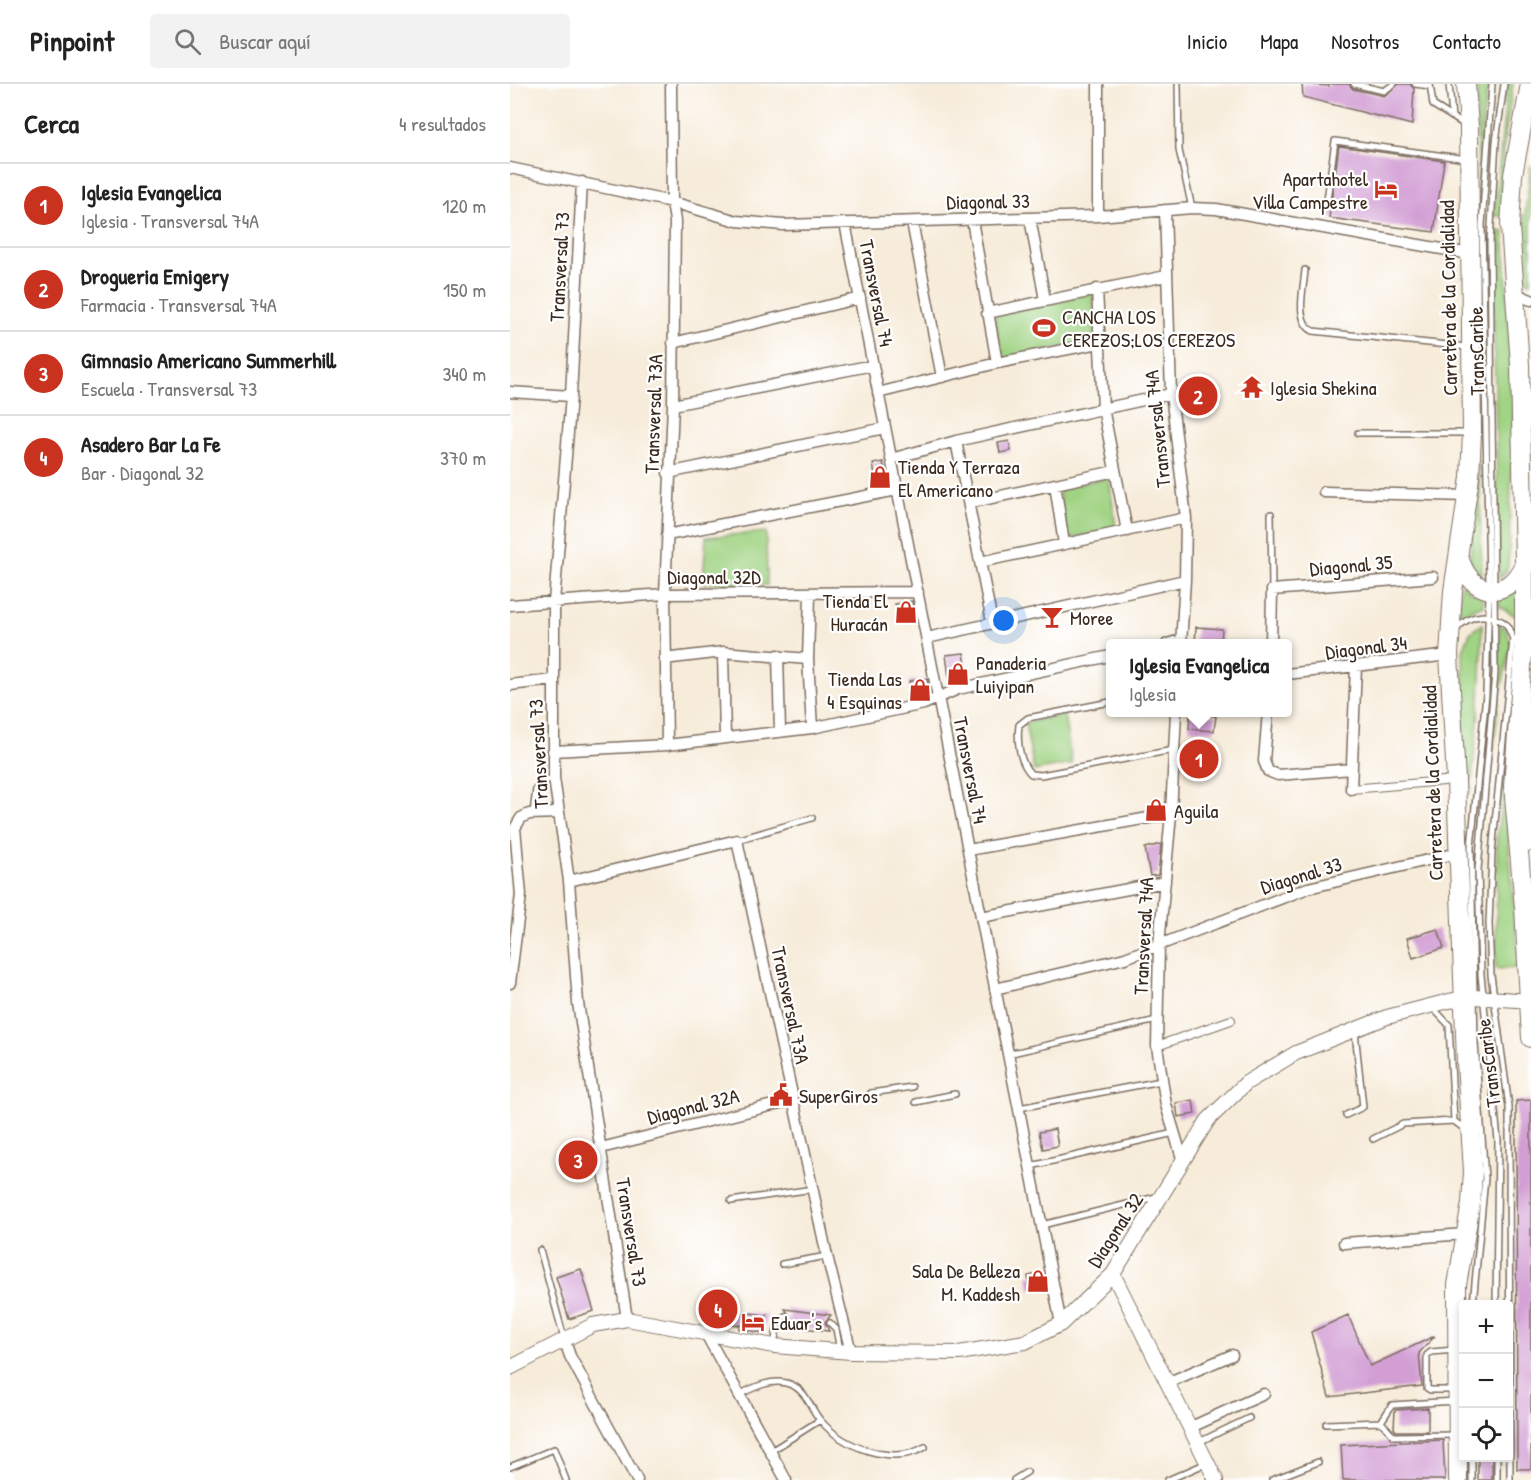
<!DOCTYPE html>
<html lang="es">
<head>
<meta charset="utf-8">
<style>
	body { margin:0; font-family:"Patrick Hand",sans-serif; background:#f2f2f2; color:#222 }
	.controls { position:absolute; right:18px; bottom:18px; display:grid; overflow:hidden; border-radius:6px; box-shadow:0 3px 9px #0003 }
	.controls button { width:54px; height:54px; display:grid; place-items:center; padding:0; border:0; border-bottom:2px solid #e0e0e0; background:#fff; color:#222; font:30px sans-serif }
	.you { position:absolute; left:494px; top:537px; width:21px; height:21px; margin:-15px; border:4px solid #fff; border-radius:50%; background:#1a73e8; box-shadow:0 0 0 9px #1a73e833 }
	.badge { display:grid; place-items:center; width:39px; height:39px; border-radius:50%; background:#c8321e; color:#fff; font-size:20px; font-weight:700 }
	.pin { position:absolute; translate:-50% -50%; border:3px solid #fff; box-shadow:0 2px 6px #0006 }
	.popup { position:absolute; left:596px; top:555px; width:186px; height:78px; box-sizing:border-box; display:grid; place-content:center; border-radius:6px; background:#fff; filter:drop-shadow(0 2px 4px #0005); font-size:20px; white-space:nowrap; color:#767676 }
	.popup b { font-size:22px; color:#222 }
	.popup::after { content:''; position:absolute; left:50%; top:100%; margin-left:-12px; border:12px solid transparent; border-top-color:#fff }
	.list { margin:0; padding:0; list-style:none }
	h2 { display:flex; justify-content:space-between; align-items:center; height:78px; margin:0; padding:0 24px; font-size:26px }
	h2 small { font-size:20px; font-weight:400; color:#767676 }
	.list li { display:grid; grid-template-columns:39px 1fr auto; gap:18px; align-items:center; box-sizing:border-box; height:84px; padding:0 24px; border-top:2px solid #e0e0e0 }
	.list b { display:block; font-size:22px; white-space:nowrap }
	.list p { margin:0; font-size:20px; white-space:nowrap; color:#767676 }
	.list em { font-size:20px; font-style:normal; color:#767676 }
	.icon { flex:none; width:33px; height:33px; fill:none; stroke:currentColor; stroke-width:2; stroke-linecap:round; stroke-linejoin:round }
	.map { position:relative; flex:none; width:1021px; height:1396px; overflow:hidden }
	header { display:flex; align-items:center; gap:36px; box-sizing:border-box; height:84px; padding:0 30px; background:#fff; border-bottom:2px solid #e0e0e0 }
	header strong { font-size:28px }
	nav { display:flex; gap:33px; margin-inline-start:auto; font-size:21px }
	.search { width:420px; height:54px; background:#f2f2f2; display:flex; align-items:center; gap:15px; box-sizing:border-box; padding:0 21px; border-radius:6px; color:#767676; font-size:22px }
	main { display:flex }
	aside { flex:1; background:#fff }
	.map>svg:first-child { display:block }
	.green { fill:#a0d383; stroke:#6e7e50; stroke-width:1.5 }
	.building { fill:#d29ed4 }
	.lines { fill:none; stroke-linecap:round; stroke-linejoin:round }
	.service-casing { stroke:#7d6e60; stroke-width:8 }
	.pedestrian-casing { stroke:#7d6e60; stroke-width:10 }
	.minor-casing { stroke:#7d6e60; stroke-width:13 }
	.tertiary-casing { stroke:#7d6e60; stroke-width:16 }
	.trunk-casing { stroke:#7d6e60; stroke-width:20 }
	.service { stroke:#fff; stroke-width:5 }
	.pedestrian { stroke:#fff; stroke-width:8 }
	.minor { stroke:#fff; stroke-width:10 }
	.tertiary { stroke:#fff; stroke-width:14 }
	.trunk { stroke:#fff; stroke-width:18 }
	.labels { text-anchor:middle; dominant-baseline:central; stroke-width:4.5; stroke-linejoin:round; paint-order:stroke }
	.poi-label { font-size:20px; fill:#3b2a1e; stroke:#fff; text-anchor:start }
	.street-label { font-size:20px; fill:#3b2a1e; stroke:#fff }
</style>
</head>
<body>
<header>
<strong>Pinpoint</strong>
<div class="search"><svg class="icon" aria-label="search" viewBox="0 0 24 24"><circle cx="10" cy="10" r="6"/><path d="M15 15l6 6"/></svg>Buscar aquí</div>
<nav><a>Inicio</a><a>Mapa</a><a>Nosotros</a><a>Contacto</a></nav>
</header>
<main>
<aside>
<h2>Cerca<small>4 resultados</small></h2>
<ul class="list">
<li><span class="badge">1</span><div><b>Iglesia Evangelica</b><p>Iglesia · Transversal 74A</p></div><em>120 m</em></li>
<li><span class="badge">2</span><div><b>Drogueria Emigery</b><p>Farmacia · Transversal 74A</p></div><em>150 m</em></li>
<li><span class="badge">3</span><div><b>Gimnasio Americano Summerhill</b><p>Escuela · Transversal 73</p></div><em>340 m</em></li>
<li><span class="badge">4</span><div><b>Asadero Bar La Fe</b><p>Bar · Diagonal 32</p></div><em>370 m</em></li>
</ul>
</aside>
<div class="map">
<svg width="1021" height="1396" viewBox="0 0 1021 1396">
	<rect width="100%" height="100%" fill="#fff"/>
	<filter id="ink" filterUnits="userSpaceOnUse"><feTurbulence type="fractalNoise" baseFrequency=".0167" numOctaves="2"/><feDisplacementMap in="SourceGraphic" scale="12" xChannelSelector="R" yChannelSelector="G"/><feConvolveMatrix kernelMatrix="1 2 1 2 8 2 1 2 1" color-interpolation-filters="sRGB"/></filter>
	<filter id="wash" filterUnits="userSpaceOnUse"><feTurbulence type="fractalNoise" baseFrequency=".008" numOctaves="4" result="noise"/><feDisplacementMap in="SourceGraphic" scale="24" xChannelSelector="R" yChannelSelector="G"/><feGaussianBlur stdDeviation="1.35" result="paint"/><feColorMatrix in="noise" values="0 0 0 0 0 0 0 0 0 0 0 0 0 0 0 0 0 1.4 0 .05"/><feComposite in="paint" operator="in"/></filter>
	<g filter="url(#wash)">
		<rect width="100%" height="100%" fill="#f7ecda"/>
		<path class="green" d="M967,0H978L973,34L968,133Z
			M997,0H1003L993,66L992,132H984Z
			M1021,81V198L1014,196V140Z
			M984,147L994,148L1003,329L999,470L997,486L989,495L983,204Z
			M583,209L584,257L493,275L484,232Z
			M969,376L972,494L960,477Z
			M599,394L606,444L558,455L548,404Z
			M256,448L257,501L193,499L196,453Z
			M951,497L959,507L973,513V521L949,531Z
			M1008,501L1007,533L989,522V515Z
			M972,540C973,597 967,652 960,709L955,710L953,566L960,549Z
			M990,541L996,544L1001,560L989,616L982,681L978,682L988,597Z
			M554,631L562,680L524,687L515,639Z
			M996,681L999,763L1009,884L986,885L987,752Z"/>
		<g id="blocks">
			<path class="building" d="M792,0L819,2V0H839L843,5L874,12L889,0H900L904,5L902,41L793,13Z
				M829,62L934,77L924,148L819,134Z
				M675,306H700V317H675Z
				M499,357L501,367L490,369L488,359Z
				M373,378L377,400L367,402L363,380Z
				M402,517L405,535L388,538L385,520Z
				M686,543L712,545L711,560H685Z
				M454,569L458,595L440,600L436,571Z
				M417,595L420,609L401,615L399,597Z
				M680,630L706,632L704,647L679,645Z
				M677,665L702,666L701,684H677Z
				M651,760L648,791L640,792L635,764Z
				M928,845L934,864L903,874L897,854Z
				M683,1016L685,1030L668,1033L666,1019Z
				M1021,1016V1385H1007L1006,1017Z
				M545,1045L548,1062L533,1065L529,1048Z
				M71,1185L84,1227L59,1235L46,1193Z
				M533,1189L536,1202L520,1205L518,1192Z
				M198,1209L222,1212L220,1227L257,1231L253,1249L229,1245L230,1241L195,1237Z
				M275,1225L321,1231L315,1238L319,1247L273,1242L280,1232Z
				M838,1231L860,1282L925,1252L909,1269L912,1302L819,1313L801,1248Z
				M918,1324V1347H886L884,1344L885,1326Z
				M933,1356L935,1396H833L831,1361Z
				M968,1374H982V1396H968Z"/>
		</g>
	</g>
	<g filter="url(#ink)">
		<use href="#blocks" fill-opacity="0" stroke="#7d6e60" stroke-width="1.5"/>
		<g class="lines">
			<g class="service-casing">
				<path id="service" d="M668,0L669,66L682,124
					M844,0L874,7L884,0
					M905,0L920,2
					M920,0L923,21L955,41
					M939,0L942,33
					M817,116L825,57L957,75
					M795,186C794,204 784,237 803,247L957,263
					M848,349H958
					M761,430L762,506
					M979,501L972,141L982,0
					M947,545C960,529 981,528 997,541L1003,555L982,769L979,839L981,891L999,1023L1000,1396
					M600,618L518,634L509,641C507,657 509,678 521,690L531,691L663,666
					M23,729L26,705L35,697L44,694
					M227,756L302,734
					M922,923L939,941L944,1037
					M498,970L647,936
					M361,1009L402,1003
					M406,1018L445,1010
					M509,1024L651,997
					M836,1031L853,1023L845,948
					M863,1055L893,1040L944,1037L956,1046
					M521,1082L664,1049
					M221,1117L303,1105
					M532,1141L646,1113
					M30,1166L54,1254
					M272,1180L317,1172
					M963,1220L975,1094L965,959L961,763L976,610L979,510
					M986,1220L988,1056L971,891L968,786L985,589L980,158L986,58L994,0
					M320,1239L326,1245L330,1266
					M264,1260L268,1240L275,1232
					M945,1266L921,1268L917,1271V1304L920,1306H945
					M229,1311C244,1303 264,1293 282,1301C296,1307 301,1325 310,1336C334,1364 383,1382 415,1363
					M871,1338L882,1321L945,1317
					M816,1340L871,1338L884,1352L946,1351
					M689,1358L739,1334
					M261,1367L310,1336
					M987,1374V1396
					M0,1383L44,1365L56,1396
					M504,1396L517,1388
					M658,1396L697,1379
					M762,1396L808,1378
					M962,1396V1374"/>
			</g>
			<g class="pedestrian-casing">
				<path id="pedestrian" d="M841,705L946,696
					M647,962L721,936"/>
			</g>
			<g class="minor-casing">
				<path id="minor" d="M588,0V132
					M0,84L162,118L227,137L273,141L588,132L682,124L706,125L960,170
					M72,98L61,312L44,518V694L59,797L68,919L117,1235
					M655,126L661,310L676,434L675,496L671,560
					M520,134L535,216
					M462,136L487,279
					M402,138L432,293
					M335,139L551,1240
					M587,205L593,324L617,447
					M1003,209L1021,216
					M477,229L656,192
					M163,259L350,214
					M0,308L61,312
					M368,309L487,279L589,259
					M163,321L363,281
					M446,357L482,538
					M381,375L446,357L661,310
					M158,389L375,344
					M545,400L554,460
					M814,408L958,412
					M459,419L605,387
					M157,451L387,406
					M470,478L676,434
					M300,511L298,575L302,644
					M0,521L155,510L408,508
					M417,554L675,496
					M657,560L671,556
					M761,560L762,506L923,493
					M213,568L215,654
					M268,571L270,648
					M154,575L213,568L298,575
					M777,590L939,571
					M0,601L43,596
					M666,628L661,730L649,861L647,962L656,1021L672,1074
					M758,628L754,677L758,687L768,691L842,685
					M157,661L155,510L163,321L165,137L162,118L161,0
					M43,667L157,661L302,644L414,620L448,605L600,572
					M841,705L846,582
					M458,766L661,730
					M59,797L227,756L317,1172L341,1268
					M471,833L655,798
					M0,899L11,811L5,744L11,734L19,730L49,729
					M485,905L615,874L798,804L948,769
					M91,1064L283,1016
					M834,1159L955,1150
					M196,1250L276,1396
					M54,1255L60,1272L127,1396
					M657,1299L722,1271
					M679,1344L754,1310"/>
			</g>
			<g class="tertiary-casing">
				<path id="tertiary" d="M603,1190L706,1396
					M0,1284L83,1241L117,1235L264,1262L341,1268L449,1269L515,1258L551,1240L603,1190L698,1036L736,999L786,969L877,933L939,917L964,913L1021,917"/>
			</g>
			<g class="trunk-casing">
				<path id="trunk" d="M1020,0L1003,91L1000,142L1010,281L1014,480V558L1003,702L1014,823L1021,954
					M949,472C959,511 996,520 1014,480
					M1017,759L1018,627
					M948,1396L947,1201L961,1119L963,1087L956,979L946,696L939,571L943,507L960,393L962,349L959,43L956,0"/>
			</g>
			<use href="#service" class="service"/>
			<use href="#pedestrian" class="pedestrian"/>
			<use href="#minor" class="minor"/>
			<use href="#tertiary" class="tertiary"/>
			<use href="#trunk" class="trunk"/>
		</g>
	</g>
	<defs>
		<g id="hotel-bare" transform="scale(1.8)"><path d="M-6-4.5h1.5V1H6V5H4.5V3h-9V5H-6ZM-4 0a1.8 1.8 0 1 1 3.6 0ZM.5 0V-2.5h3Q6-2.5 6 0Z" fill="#c8321e" stroke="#fff" stroke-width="2.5" paint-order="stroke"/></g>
		<g id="stadium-bare" transform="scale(1.8)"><path d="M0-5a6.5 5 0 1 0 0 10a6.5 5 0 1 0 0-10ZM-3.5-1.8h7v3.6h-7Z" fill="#c8321e" stroke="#fff" stroke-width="2.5" paint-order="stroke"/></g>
		<g id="temple-bare" transform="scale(1.8)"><path d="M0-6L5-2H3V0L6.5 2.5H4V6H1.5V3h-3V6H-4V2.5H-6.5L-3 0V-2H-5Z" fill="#c8321e" stroke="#fff" stroke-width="2.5" paint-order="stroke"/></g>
		<g id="shop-bare" transform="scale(1.8)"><path d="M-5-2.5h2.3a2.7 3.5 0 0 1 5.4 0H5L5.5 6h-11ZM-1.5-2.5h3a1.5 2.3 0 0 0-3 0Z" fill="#c8321e" stroke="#fff" stroke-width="2.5" paint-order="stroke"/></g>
		<g id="bar-bare" transform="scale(1.8)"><path d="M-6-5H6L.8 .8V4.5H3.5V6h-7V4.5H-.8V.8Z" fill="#c8321e" stroke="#fff" stroke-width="2.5" paint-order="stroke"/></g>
		<g id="civic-bare" transform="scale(1.8)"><path d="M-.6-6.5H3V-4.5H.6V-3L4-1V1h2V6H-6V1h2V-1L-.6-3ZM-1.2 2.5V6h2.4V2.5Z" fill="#c8321e" stroke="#fff" stroke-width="2.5" paint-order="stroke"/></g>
	</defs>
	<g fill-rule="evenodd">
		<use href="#hotel-bare" x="876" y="105"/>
		<use href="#stadium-bare" x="534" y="244"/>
		<use href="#temple-bare" x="742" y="303"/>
		<use href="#shop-bare" x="370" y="393"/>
		<use href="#shop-bare" x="396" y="528"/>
		<use href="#bar-bare" x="542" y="533"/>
		<use href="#shop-bare" x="448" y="590"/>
		<use href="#shop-bare" x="410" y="606"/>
		<use href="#shop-bare" x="646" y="726"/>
		<use href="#civic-bare" x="271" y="1011"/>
		<use href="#shop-bare" x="528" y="1197"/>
		<use href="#hotel-bare" x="243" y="1238"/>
	</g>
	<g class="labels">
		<g class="poi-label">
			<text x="858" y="94" text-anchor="end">Apartahotel<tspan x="858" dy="23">Villa Campestre</tspan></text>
			<text x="552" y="232">CANCHA LOS<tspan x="552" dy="23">CEREZOS;LOS CEREZOS</tspan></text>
			<text x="760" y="303">Iglesia Shekina</text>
			<text x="388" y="382">Tienda Y Terraza<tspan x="388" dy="23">El Americano</tspan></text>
			<text x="378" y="516" text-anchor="end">Tienda El<tspan x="378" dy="23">Huracán</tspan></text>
			<text x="560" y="533">Moree</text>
			<text x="466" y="578">Panaderia<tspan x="466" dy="23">Luiyipan</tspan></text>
			<text x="392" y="594" text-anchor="end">Tienda Las<tspan x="392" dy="23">4 Esquinas</tspan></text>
			<text x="664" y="726">Aguila</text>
			<text x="289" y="1011">SuperGiros</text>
			<text x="510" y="1186" text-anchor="end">Sala De Belleza<tspan x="510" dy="23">M. Kaddesh</tspan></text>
			<text x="261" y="1238">Eduar's</text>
		</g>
		<g class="street-label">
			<text transform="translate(478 117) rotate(-1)">Diagonal 33</text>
			<text transform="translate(49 183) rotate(-87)">Transversal 73</text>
			<text transform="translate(367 209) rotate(79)">Transversal 74</text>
			<text transform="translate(938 214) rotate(-91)">Carretera de la Cordialidad</text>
			<text transform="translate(966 267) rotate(-91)">TransCaribe</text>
			<text transform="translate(143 330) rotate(-88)">Transversal 73A</text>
			<text transform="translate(647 345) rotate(-96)">Transversal 74A</text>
			<text transform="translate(841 481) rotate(-5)">Diagonal 35</text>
			<text x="204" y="492">Diagonal 32D</text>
			<text transform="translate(856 563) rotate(-7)">Diagonal 34</text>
			<text transform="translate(28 670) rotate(-93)">Transversal 73</text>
			<text transform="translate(461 686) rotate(79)">Transversal 74</text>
			<text transform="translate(922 699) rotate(-92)">Carretera de la Cordialidad</text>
			<text transform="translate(791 791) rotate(-17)">Diagonal 33</text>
			<text transform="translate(633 852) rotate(-87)">Transversal 74A</text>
			<text transform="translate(281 921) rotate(78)">Transversal 73A</text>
			<text transform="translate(978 979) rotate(-97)">TransCaribe</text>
			<text transform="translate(183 1022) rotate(-14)">Diagonal 32A</text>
			<text transform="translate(605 1146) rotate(-57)">Diagonal 32</text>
			<text transform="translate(122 1148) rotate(81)">Transversal 73</text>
		</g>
	</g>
</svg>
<div class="controls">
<button>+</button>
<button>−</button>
<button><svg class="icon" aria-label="locate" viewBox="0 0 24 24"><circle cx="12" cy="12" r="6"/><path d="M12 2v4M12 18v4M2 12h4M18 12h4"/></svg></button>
</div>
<div class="you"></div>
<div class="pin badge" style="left:689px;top:675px">1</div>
<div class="popup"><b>Iglesia Evangelica</b>Iglesia</div>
<div class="pin badge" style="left:688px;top:312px">2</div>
<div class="pin badge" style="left:68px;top:1076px">3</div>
<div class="pin badge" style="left:208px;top:1225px">4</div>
</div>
</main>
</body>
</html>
